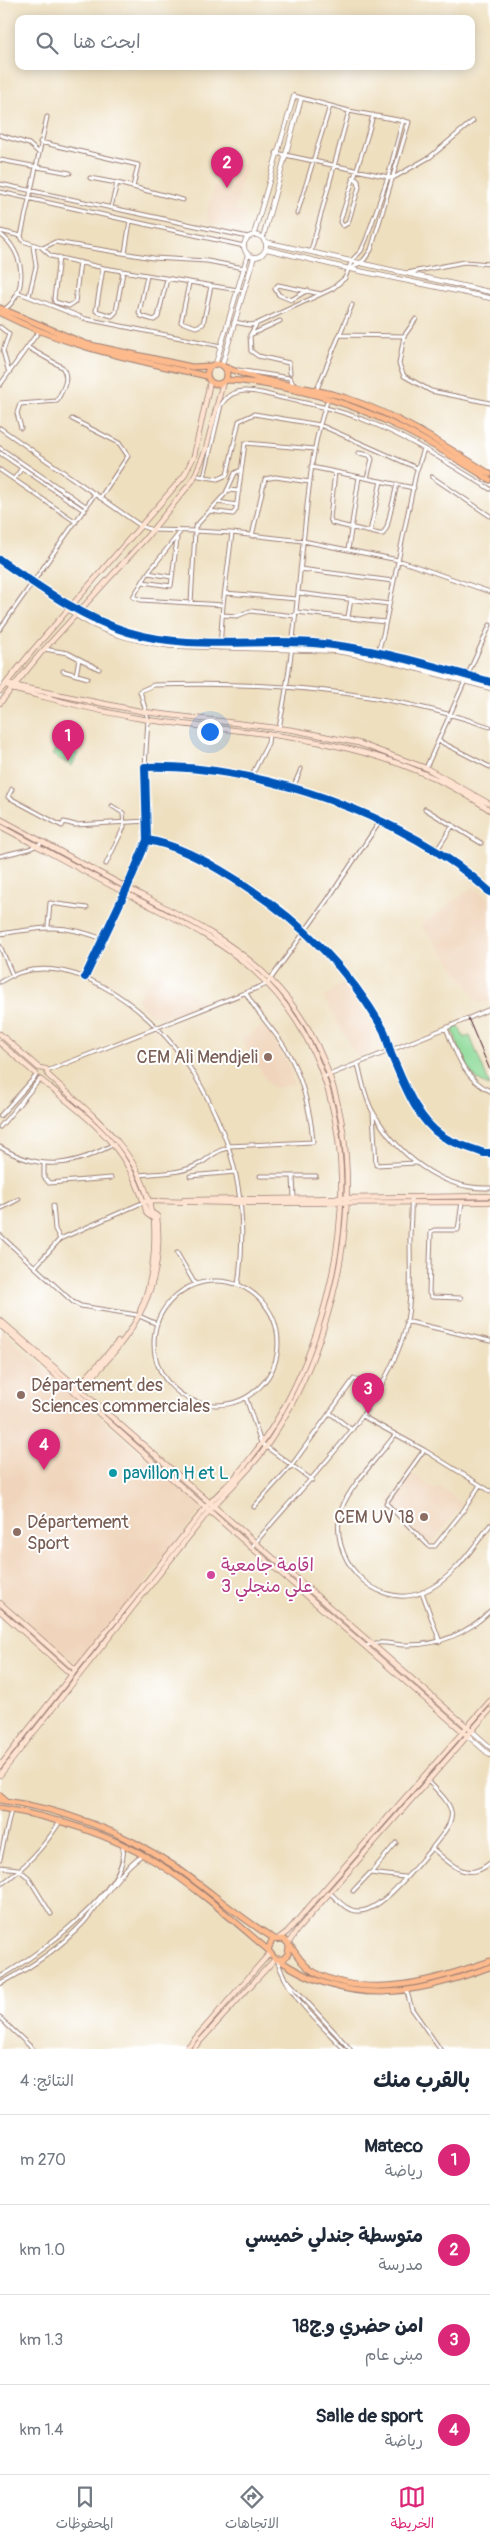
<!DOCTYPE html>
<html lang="ar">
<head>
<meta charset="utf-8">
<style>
	body { margin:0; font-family:Pangolin,"Playpen Sans Arabic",sans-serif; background:#f6f6f7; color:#1f2937; direction:rtl }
	.you { position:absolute; left:209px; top:731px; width:18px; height:18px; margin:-12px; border:4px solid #fff; border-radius:50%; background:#1a73e8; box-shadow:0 0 0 8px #1a73e833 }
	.badge { display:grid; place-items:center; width:32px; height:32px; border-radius:50%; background:#db2777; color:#fff; font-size:16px; font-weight:700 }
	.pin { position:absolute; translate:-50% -41px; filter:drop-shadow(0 1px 2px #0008) }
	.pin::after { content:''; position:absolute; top:26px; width:18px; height:15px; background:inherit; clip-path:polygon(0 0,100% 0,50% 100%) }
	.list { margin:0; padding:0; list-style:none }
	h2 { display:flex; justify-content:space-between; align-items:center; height:65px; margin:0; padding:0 20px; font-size:21px }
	h2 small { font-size:16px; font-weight:400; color:#747a83 }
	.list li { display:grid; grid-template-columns:32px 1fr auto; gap:15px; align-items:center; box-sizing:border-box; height:90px; padding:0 20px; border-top:1px solid #e0e1e3 }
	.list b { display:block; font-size:19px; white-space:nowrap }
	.list p { margin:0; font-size:16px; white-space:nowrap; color:#747a83 }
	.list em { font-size:16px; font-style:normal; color:#747a83 }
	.icon { flex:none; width:28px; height:28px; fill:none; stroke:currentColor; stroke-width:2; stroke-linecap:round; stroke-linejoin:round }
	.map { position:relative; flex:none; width:490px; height:2049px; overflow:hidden; direction:ltr }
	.search { position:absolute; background:#fff; box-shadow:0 2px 12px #0003; left:15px; right:15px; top:15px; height:55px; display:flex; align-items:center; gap:12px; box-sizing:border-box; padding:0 18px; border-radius:10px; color:#747a83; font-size:19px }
	.sheet { height:425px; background:#fff }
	nav { display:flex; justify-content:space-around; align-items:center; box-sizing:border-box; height:70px; border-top:1px solid #e0e1e3; background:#fff; font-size:14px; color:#747a83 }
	nav a { display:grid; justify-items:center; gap:2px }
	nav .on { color:#db2777 }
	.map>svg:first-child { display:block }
	.built { fill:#f0d5bc }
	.green { fill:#8cda98; stroke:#6b7c62 }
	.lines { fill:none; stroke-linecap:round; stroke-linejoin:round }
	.minor-casing { stroke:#9c7f75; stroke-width:5 }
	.tertiary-casing { stroke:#9c7f75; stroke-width:5.5 }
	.secondary-casing { stroke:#9c7f75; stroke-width:6 }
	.primary-casing { stroke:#9c7f75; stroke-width:7 }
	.trunk-casing { stroke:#9c7f75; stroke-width:7 }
	.minor { stroke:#fff; stroke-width:3 }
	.tertiary { stroke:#fff; stroke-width:4 }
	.secondary { stroke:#fee3d1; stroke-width:4.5 }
	.primary { stroke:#fcba8d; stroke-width:5 }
	.trunk { stroke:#fcba8d; stroke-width:5 }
	.tram { stroke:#4a1f2b; stroke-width:1 }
	.cycleway-casing { stroke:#fff; stroke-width:11 }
	.cycleway { stroke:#0057b8; stroke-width:8 }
	.education-dot { fill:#8d6e63; stroke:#fff; stroke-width:2 }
	.culture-dot { fill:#0f9aa8; stroke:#fff; stroke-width:2 }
	.hotel-dot { fill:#d1479c; stroke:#fff; stroke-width:2 }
	.labels { text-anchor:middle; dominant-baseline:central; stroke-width:4; stroke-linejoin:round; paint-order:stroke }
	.education-label { font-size:18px; fill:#785e54; stroke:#fff; text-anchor:end }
	.culture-label { font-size:18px; fill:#0d838f; stroke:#fff; text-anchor:start }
	.hotel-label { font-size:18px; fill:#b23c85; stroke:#fff; text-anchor:start }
</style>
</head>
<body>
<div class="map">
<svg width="490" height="2049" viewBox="0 0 490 2049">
	<rect width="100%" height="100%" fill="#fff"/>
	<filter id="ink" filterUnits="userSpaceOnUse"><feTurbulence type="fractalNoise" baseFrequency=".02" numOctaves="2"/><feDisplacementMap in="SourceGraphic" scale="10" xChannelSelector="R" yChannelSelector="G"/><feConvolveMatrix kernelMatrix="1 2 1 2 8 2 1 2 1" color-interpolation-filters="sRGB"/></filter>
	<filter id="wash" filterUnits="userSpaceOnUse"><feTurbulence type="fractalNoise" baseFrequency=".0096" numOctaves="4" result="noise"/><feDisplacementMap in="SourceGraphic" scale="20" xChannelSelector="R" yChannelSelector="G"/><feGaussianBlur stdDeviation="1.12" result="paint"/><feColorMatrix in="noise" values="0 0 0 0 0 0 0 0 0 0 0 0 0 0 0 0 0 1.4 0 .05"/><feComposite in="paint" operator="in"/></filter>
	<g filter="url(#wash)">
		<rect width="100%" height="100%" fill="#eedfbf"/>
		<path class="built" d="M224,159L245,165L235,210L247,213L240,229L210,223L206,214Z
			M473,887L490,901V1002L479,1003L445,954L421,926Z
			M159,971L204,1004L163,1019L152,1015L136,1000Z
			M344,982L381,1040L380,1047L357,1058L324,997Z
			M265,1025L289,1067L294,1084L275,1088L268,1083L241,1039Z
			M0,1329L202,1508L136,1595L78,1665L0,1598Z
			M411,1473L435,1490L440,1486L462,1504L432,1544L425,1541L387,1503Z"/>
		<path class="green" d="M58,744L78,754L72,766L52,755Z
			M459,1026L464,1038L470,1036L490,1086C465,1079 461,1050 452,1029Z"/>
	</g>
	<g filter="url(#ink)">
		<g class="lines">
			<g class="minor-casing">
				<path id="minor" d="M294,96L349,111L409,122L371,250L364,260L351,269
					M47,117L21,236L23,241L41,247L51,256L104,268L244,291
					M0,135L29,144L38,152
					M40,142L138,165L133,187
					M276,153L393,178L430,157L473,121
					M0,160L70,173
					M353,177L358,181L359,187L348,223L343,226L340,222C350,186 364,152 373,115
					M90,178L117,183L111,207
					M117,183L183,200
					M0,184L248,237
					M0,192L244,246
					M297,214L330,106
					M0,231L21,236
					M0,234C24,251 30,291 4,310
					M43,248L55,242L153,258L207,261L244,268
					M311,251L349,111
					M125,253L130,221
					M59,257L54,299L55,302L69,306L75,302L80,262
					M103,268L96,311L112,316L116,312L123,272
					M407,273L464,262L490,264
					M147,276L139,313L141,316L154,320L158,317L167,279
					M189,283L181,322L196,327L203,324L211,286
					M308,290L291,300L279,295L275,289L278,285L321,294
					M17,292L86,319L221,346
					M29,296L36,266L33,246
					M416,319L404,336L399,364L404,376L431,391L490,403
					M234,322L250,325L256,324L332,289L345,278L352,260L361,251L366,240L388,177L403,120
					M256,325L250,335L251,351L258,356L289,363L290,373
					M0,327L9,334L3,351L9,373
					M250,335L280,321
					M340,335L404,336
					M238,370L290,378L293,384
					M0,385L39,331
					M317,389L352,305
					M72,419L119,443L128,456L100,498
					M0,428L141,526L152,530L195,531L191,603
					M21,428L17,413L20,404L57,401C62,390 71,379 62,367L27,347
					M0,448L87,507
					M0,453L85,511
					M358,453L369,455L372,459L367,478
					M311,467L414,488
					M0,470L76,522
					M335,472L330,518L332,523L379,534H383L387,527L397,484
					M199,476L218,479L227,475L239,421L254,414L320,425L417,468
					M204,477L221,405C235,382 260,393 282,398C311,404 339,410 367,421C410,438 451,465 490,489
					M432,477L490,516
					M14,479L22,468
					M227,490L239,491
					M218,502L237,505
					M210,511L233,514L236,510L245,443L315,449
					M181,531L148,573L133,597L141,600L223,605L232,533L195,531V527L226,493L235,473L241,470
					M370,532L381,481
					M232,533L303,541L398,560L490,592
					M252,536L265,479L275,477L310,482
					M348,550L359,477
					M0,560L71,605
					M300,569L393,581
					M148,573L172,577
					M143,582L171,586L177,539
					M225,593L297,599
					M298,593L389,604
					M296,612L385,622
					M223,615L237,616L250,611L295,616
					M348,617L351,599
					M0,629L95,494
					M220,648L223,605
					M44,649L68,653L99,669
					M376,658L383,635L416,473L424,449
					M63,671L88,678
					M76,675L79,659
					M279,728C292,665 297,599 304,534C309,489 312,442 328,399
					M439,741L490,767
					M145,767L148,719L140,691L154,685C267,681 383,690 490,727
					M426,768L490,625
					M251,777L268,743L269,734
					M293,788L301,769
					M12,789L8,797L62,826L64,822L75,825L148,821
					M425,809L481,843
					M147,840C172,844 198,857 220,870C287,909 344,960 383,1029C387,1036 388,1046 391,1054C403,1081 416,1119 442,1136C454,1144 471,1148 484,1153H490
					M437,850L453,825
					M0,856L29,849L44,842
					M106,864L124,827L123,813L112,806
					M48,926L50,903L87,908
					M0,934C42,927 62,923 103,939
					M0,946L13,976
					M85,977L127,888L147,840L145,767C257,763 408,816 490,892
					M0,982C64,941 147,1008 183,1058C202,1084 216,1113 227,1143C243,1189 245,1237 238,1285
					M490,1009L446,1028C456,1053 464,1079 490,1091
					M358,1064C362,1079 365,1099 373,1112C397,1154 440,1190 490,1188
					M47,1071L267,984L328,899L381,820
					M324,1077L446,1028
					M373,1113L376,1165L416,1163
					M0,1116L36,1076
					M0,1127L40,1079
					M228,1146L313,1142C311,1112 301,1072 284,1046C272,1028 256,1012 246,993
					M0,1147C41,1172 74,1166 114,1144
					M44,1164V1177L49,1183L111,1178
					M139,1175C160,1173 182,1174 201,1163C211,1157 216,1150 228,1148
					M190,1176L235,1172
					M260,1176H316
					M293,1176L294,1198
					M53,1206L55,1229L60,1239
					M0,1209L19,1199
					M0,1235L73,1302L81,1306L137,1315L157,1324
					M177,1253L195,1284
					M35,1267L60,1239L144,1202
					M154 1343a62 62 0 1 1 124 0a62 62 0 1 1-124 0Z
					M461,1298L432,1297L429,1293L431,1232L434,1230H458L462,1202
					M406,1321L490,1341
					M246,1398L261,1443L312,1480
					M330,1413L352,1430
					M362,1416L424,1450L490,1491
					M395,1435C381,1454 349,1487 342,1508C325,1555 374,1612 423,1592C452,1580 472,1549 490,1525
					M424,1450L386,1503L429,1546H435L463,1511L480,1485
					M254,1507L292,1465L354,1379L379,1388
					M251,1548C305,1481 373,1423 402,1340C413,1308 410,1272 410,1239C410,1225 412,1211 411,1197
					M422,1592L440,1642
					M366,1646C378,1640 391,1644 404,1645C437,1646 467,1634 490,1611
					M428,1781C458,1811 459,1815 432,1848C450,1864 467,1883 490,1863
					M0,1859L11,1810
					M0,1867L18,1869L28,1877L51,1914
					M371,1873L396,1843
					M0,1885C25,1868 45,1846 61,1820
					M353,1891L370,1873L404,1877
					M330,1893C338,1900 347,1912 359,1911C383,1911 416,1865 432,1848
					M277,1959C288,1997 318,2021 344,2049
					M0,1977C31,1960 136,1885 122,1845
					M288,1981L350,2049
					M0,1984C30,1968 61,1947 84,1922C103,1900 118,1872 142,1855
					M407,1992L412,2009L440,2049
					M0,2018L33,2049"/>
			</g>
			<g class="tertiary-casing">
				<path id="tertiary" d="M254,234L294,96
					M244 246a11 11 0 1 1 22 0a11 11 0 1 1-22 0Z
					M263,237L301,99
					M266,242L490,292
					M266,249L350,269L490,298
					M216,363L248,254
					M222,365L254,257
					M71,605C143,658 234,635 316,643C374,648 433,667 490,682
					M68,609C95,632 135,641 170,646L335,651L376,658L490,688
					M472,1731L490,1747
					M467,1735L490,1755"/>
			</g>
			<g class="secondary-casing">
				<path id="secondary" d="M6,684L12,689C58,700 102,713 149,720C271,736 384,737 490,810
					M6,684L145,712L293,730L358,743L426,768L490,804
					M0,691L33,650L184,476L194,456L210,382
					M0,703L40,654L145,539L193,480L205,452L223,382
					M0,819C42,841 82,864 124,886C175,913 228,937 269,978C391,1099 354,1318 266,1447C250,1471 228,1489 209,1511L0,1775
					M0,826C45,850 90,875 135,898C175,919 217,938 251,968C376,1078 356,1277 282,1411C269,1434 253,1456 236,1476C225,1488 212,1499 202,1512C135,1597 66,1680 0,1766
					M0,1034L39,1068L46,1069L48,1075C91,1115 141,1150 151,1212L157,1216C164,1276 143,1321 103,1365C96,1373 88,1383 79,1390
					M0,1043L36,1074
					M41,1080C92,1121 130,1147 147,1214L154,1219C156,1252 153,1281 140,1311
					M184,1200L490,1196
					M147,1201L241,1203L490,1202
					M0,1320L472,1731
					M0,1325L160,1468L467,1735
					M77,1388L118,1342
					M0,1603L76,1670
					M0,1611L72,1675
					M279,1938L287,1932L490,1701
					M288,1944L297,1930L490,1710
					M186,2049L269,1954
					M193,2049L275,1959"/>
			</g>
			<g class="primary-casing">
				<path id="primary" d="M0,1795L7,1801
					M0,1800C62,1809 121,1831 173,1865C208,1889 239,1918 275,1939
					M0,1808C54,1817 106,1833 154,1861C195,1886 232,1919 268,1950
					M289,1946L288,1954L283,1959H275L268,1950L272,1940L283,1939C295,1947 298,1963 314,1972C371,2001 434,1980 490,1961
					M279,1960C350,2008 415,1995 490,1967"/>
			</g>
			<g class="trunk-casing">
				<path id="trunk" d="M0,308L86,344L192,367L210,366
					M0,313C69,348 132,359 206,376
					M207 374a10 10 0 1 1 20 0a10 10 0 1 1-20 0Z
					M225,367C263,384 306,385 346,398C398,415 444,445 490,474
					M225,380C242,380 258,383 274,386C358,400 420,435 490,480"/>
			</g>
			<use href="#minor" class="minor"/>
			<use href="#tertiary" class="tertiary"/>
			<use href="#secondary" class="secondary"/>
			<use href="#primary" class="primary"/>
			<use href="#trunk" class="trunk"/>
			<path class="tram" d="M468,1018L490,1070"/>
			<g class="cycleway-casing">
				<path id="cycleway" d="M0,560C41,588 81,617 128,632C187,650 252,639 313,643C372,647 433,666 490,682
					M147,840C172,844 198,857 220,870C287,909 344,960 383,1029C387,1036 388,1046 391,1054C403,1081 416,1119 442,1136C454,1144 471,1148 484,1153H490
					M85,977L127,888L147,840L145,767C257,763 408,816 490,892"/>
			</g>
			<use href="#cycleway" class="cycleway"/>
		</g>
	</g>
	<g class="education-dot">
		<circle cx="268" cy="1057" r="5"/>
		<circle cx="21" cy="1395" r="5"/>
		<circle cx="424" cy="1517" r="5"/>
		<circle cx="17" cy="1532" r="5"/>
	</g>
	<circle class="culture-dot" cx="113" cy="1473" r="5"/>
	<circle class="hotel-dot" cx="211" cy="1575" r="5"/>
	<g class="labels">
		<g class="education-label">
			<text x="258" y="1057">CEM Ali Mendjeli</text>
			<text x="31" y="1385" text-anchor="start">Département des<tspan x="31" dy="21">Sciences commerciales</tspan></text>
			<text x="414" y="1517">CEM UV 18</text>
			<text x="27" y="1522" text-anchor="start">Département<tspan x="27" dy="21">Sport</tspan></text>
		</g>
		<g class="culture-label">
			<text x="123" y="1473">pavillon H et L</text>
		</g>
		<g class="hotel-label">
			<text x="221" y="1565">اقامة جامعية<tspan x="221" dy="21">علي منجلي 3</tspan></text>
		</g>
	</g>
</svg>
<div class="you"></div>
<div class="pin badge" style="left:68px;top:761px">1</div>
<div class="pin badge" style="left:227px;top:188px">2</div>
<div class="pin badge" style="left:368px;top:1414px">3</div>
<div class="pin badge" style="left:44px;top:1470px">4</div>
<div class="search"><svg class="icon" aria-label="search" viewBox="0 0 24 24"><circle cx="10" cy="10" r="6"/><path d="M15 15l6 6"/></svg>ابحث هنا</div>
</div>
<section class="sheet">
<h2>بالقرب منك<small>النتائج: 4</small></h2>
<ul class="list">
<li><span class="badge">1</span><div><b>Mateco</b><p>رياضة</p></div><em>270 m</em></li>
<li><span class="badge">2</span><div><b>متوسطة جندلي خميسي</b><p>مدرسة</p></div><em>1.0 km</em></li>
<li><span class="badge">3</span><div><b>امن حضري و.ج18</b><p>مبنى عام</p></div><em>1.3 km</em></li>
<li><span class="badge">4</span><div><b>Salle de sport</b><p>رياضة</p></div><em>1.4 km</em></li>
</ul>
</section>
<nav>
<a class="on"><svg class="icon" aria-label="map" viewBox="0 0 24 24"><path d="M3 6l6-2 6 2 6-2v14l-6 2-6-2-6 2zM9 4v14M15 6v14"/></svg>الخريطة</a>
<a><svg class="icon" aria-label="directions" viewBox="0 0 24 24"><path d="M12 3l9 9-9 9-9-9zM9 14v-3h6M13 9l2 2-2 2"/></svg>الاتجاهات</a>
<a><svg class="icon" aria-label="saved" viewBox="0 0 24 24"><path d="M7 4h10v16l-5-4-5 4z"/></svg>المحفوظات</a>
</nav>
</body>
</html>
